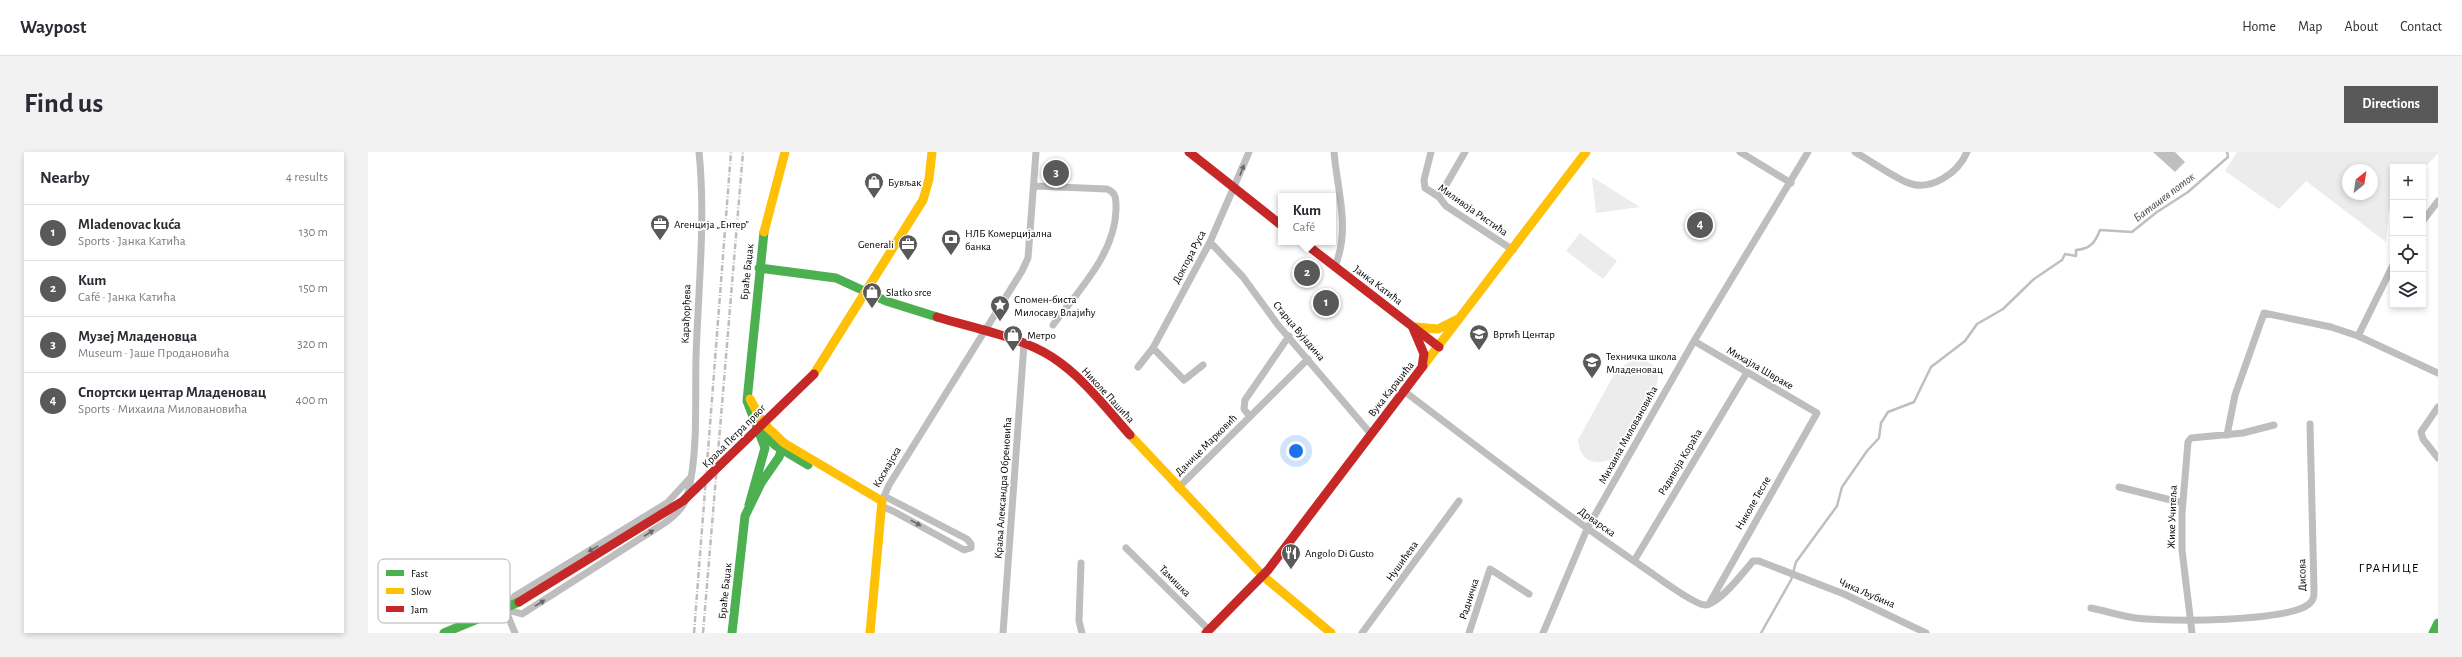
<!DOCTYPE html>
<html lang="en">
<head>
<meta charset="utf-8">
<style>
	body { margin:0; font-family:"Alegreya Sans",sans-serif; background:#f2f2f3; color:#2b2b33 }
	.controls { position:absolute; right:12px; top:12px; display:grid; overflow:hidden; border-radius:0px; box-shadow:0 2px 6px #0003 }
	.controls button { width:36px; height:36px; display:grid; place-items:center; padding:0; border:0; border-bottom:1px solid #e1e1e2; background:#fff; color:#2b2b33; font:20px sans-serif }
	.compass { position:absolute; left:1974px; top:12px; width:36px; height:36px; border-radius:50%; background:#fff; box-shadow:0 2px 6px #0003; rotate:30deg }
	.you { position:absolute; left:928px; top:299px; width:14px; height:14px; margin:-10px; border:3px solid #fff; border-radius:50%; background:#1a73e8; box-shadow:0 0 0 6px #1a73e833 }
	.badge { display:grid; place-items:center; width:26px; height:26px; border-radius:50%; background:#595959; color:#fff; font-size:13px; font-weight:700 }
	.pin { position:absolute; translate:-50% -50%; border:2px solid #fff; box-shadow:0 1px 4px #0006 }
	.popup { position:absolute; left:910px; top:41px; width:58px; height:52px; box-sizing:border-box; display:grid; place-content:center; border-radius:0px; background:#fff; filter:drop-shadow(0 1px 3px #0005); font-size:13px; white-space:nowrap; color:#7c7c81 }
	.popup b { font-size:15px; color:#2b2b33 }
	.popup::after { content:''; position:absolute; left:50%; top:100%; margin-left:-8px; border:8px solid transparent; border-top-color:#fff }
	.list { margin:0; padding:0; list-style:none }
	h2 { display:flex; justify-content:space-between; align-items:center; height:52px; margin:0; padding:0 16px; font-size:17px }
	h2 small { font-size:13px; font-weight:400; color:#7c7c81 }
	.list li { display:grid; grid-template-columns:26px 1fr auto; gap:12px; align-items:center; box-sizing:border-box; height:56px; padding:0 16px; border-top:1px solid #e1e1e2 }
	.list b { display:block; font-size:15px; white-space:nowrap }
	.list p { margin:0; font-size:13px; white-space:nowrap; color:#7c7c81 }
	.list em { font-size:13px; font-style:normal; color:#7c7c81 }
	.icon { flex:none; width:22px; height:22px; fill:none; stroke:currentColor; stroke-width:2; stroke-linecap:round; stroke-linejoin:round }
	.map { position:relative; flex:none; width:2070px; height:481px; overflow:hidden; border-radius:0px }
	header { display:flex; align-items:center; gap:24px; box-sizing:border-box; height:56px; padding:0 20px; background:#fff; border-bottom:1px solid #e1e1e2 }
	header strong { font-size:19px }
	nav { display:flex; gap:22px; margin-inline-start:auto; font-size:14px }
	.intro { display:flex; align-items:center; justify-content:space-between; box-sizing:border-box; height:96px; padding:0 24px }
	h1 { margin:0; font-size:28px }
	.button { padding:10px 18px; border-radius:0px; background:#595959; color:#fff; font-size:14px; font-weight:700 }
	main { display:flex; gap:24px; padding:0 24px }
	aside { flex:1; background:#fff; border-radius:0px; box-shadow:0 2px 6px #0003 }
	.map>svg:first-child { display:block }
	.green { fill:#ececec; fill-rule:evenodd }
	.water { fill:#bfbfbf }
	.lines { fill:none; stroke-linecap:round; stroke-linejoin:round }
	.stream { stroke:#bfbfbf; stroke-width:2.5 }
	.street { stroke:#bebebe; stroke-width:7 }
	.fast { stroke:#4caf50; stroke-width:9 }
	.slow { stroke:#ffc107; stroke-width:9 }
	.jam { stroke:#c62828; stroke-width:9 }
	.rail { stroke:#bebebe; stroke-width:2.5; stroke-dasharray:6 2 1 2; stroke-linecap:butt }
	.jam-bridge { stroke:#c62828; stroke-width:9 }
	.oneway { fill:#686868 }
	.labels { text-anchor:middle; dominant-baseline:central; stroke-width:3.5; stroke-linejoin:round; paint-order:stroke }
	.poi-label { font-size:11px; fill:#000; stroke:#fff; text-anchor:start }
	.street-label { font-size:11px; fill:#000; stroke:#fff }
	.water-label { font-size:12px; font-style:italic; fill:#444; stroke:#fff }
	.quarter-label { font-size:13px; letter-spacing:1px; fill:#000; stroke:#fff }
	.key { fill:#fff; stroke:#b2b2b2; stroke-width:1 }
	.key-label { font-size:11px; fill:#000 }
</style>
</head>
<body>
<header>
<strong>Waypost</strong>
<nav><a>Home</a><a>Map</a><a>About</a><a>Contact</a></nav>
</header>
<div class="intro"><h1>Find us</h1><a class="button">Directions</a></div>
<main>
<aside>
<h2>Nearby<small>4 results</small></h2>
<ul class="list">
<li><span class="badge">1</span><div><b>Mladenovac kuća</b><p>Sports · Јанка Катића</p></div><em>130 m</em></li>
<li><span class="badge">2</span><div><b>Kum</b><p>Café · Јанка Катића</p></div><em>150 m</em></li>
<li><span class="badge">3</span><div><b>Музеј Младеновца</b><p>Museum · Јаше Продановића</p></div><em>320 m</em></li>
<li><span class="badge">4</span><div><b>Спортски центар Младеновац</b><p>Sports · Михаила Миловановића</p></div><em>400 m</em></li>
</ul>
</aside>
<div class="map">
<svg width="2070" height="481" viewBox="0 0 2070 481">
	<rect width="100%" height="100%" fill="#fff"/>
	<path class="green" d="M1869,0H2070V1L2055,18V15H2025V53L2021,58L2018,90L1938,29L1911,57L1857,19ZM1980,18H2004V42H1980Z
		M1224,25L1272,55L1228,61Z
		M1212,81L1249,109L1235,127L1198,99Z
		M1266,206C1275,207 1288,211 1290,222C1293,236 1257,291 1248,305C1229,315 1212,311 1210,288L1248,219Z"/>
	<path class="water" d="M1785,0H1807L1817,10L1807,20Z"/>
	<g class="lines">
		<path class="stream" d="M1393,481L1423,428L1428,410L1469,354L1474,335L1499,299L1511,286L1513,271L1520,260L1546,250L1563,215L1597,189L1609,172L1635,157L1666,127L1694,108L1697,102L1708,104V98C1722,97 1727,91 1732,78L1764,80L1789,60L1820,40L1860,5L1859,0"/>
		<path class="street" d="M966,0C969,38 983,77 967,114
			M1063,0L1056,28L1057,36L1071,45L1078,54L1145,98
			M1372,0L1423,31
			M1487,0C1504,10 1521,22 1538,30C1562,41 1590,21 1599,0
			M667,34L739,37C749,41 748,48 748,58C747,102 710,139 685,173
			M1071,45L1097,0
			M2055,69L2070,49
			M842,90L875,125L910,173L1003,282
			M1990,184L2025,113
			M1326,189L1449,261L1341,452
			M785,196L816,228L835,213
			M770,215L785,196L842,90L881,0
			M1036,239C1117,301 1198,363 1282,420C1292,427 1327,453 1337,453C1351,452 1376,420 1385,409H1391L1476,442L1558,481
			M2070,255L2053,280L2055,287L2070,306
			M882,265L876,257L877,248L921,184
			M1859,283L1867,243L1896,161L1963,175L1990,184L2070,221
			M1751,335L1815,351
			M810,336L940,207
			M514,349L521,333L654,119L660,106L668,0
			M513,354L525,359L596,398L603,396V392L599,387L516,344
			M758,396L841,478
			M1266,409L1378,222
			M713,411L711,469L714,481
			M1723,456C1738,459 1753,464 1768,466C1799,470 1919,470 1941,452C1946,448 1946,444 1946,438L1942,272
			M137,457L154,462L298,370C310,361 318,353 321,337C330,297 327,247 328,206C330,138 338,68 331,0
			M137,457L147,444L299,351L322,326
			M137,457L147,481
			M635,481L656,192
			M994,481L1091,349
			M1101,481L1122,417L1161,442
			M1175,481L1219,377L1326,189L1440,0
			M1824,481L1814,398V361L1820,290L1823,286L1875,281L1906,273"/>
		<path class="fast" d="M391,116L468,126L518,149L569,165
			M394,281L408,294L440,313
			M381,353L397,296L379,249L396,80
			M76,481L151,450
			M364,481L377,364L393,331L411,305L416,291
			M2065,481L2070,471"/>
		<path class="slow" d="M396,80L417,0
			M1048,175L1070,177L1090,167
			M1055,214L1218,0
			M446,222L555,48L561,27L564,0
			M382,247L395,271L416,291L514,349L502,481
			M762,283L895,424L963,481"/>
		<path class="jam" d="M821,0L913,73
			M935,90L1071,195
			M569,165C605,176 653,185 684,205C715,225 738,256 762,283
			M1045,176L1056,202L1054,215
			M838,481L900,418L1055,214"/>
		<path class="rail" d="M326,481L363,0
			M335,481L375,0"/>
		<path class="jam-bridge" d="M151,450L315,349L446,222"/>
	</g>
	<defs><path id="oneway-solid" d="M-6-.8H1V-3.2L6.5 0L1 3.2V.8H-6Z"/></defs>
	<g class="oneway">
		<use href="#oneway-solid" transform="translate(874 18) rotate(-69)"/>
		<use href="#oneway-solid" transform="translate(548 371) rotate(29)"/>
		<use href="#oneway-solid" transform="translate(281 381) rotate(-33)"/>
		<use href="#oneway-solid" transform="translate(225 397) rotate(149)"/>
		<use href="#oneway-solid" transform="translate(172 451) rotate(-32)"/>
	</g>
	<defs>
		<g id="shop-pin" transform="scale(1)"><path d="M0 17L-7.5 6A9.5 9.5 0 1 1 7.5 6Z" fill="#595959" stroke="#fff"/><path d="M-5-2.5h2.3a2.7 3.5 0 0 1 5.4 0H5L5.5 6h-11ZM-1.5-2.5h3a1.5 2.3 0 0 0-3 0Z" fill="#fff"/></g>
		<g id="office-pin" transform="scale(1)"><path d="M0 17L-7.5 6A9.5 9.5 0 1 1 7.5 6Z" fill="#595959" stroke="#fff"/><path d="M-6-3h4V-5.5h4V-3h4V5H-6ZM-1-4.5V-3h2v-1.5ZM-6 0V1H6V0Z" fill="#fff"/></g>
		<g id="bank-pin" transform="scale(1)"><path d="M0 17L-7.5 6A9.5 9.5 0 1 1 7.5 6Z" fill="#595959" stroke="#fff"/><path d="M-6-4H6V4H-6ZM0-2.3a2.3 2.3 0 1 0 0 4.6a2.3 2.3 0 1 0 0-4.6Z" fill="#fff"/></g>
		<g id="sight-pin" transform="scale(1)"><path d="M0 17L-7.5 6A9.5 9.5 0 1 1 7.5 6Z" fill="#595959" stroke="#fff"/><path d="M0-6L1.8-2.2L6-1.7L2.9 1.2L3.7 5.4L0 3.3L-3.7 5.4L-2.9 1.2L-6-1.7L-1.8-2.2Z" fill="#fff"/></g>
		<g id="school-pin" transform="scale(1)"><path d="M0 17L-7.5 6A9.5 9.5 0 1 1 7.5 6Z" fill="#595959" stroke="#fff"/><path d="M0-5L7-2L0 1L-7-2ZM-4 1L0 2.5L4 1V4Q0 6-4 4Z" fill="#fff"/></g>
		<g id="restaurant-pin" transform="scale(1)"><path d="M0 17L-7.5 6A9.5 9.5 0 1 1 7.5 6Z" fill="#595959" stroke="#fff"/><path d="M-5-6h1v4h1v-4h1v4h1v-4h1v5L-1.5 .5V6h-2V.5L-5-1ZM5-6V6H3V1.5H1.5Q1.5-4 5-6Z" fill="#fff"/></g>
	</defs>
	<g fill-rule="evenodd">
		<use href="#shop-pin" x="506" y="30"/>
		<use href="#office-pin" x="292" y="72"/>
		<use href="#bank-pin" x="583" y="87"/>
		<use href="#office-pin" x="540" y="92"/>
		<use href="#shop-pin" x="504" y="140"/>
		<use href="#sight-pin" x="632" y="153"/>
		<use href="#school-pin" x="1111" y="182"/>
		<use href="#shop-pin" x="645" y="183"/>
		<use href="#school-pin" x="1224" y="210"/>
		<use href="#restaurant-pin" x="923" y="401"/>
	</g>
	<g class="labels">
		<g class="poi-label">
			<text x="520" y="30">Бувљак</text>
			<text x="306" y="72">Агенција „Ентер”</text>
			<text x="597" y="81">НЛБ Комерцијална<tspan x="597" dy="13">банка</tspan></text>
			<text x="526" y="92" text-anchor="end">Generali</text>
			<text x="518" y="140">Slatko srce</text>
			<text x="646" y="147">Спомен-биста<tspan x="646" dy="13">Милосаву Влајићу</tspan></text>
			<text x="1125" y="182">Вртић Центар</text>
			<text x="659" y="183">Метро</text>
			<text x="1238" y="204">Техничка школа<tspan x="1238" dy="13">Младеновац</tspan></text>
			<text x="937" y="401">Angolo Di Gusto</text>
		</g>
		<g class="street-label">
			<text transform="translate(1105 58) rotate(35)">Миливоја Ристића</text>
			<text transform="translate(821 105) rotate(-62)">Доктора Руса</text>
			<text transform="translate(379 120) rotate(-84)">Браће Баџак</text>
			<text transform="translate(1010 133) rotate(37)">Јанка Катића</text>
			<text transform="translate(318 162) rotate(-88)">Карађорђева</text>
			<text transform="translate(931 179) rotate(50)">Старца Вујадина</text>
			<text transform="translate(1392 216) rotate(30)">Михајла Швраке</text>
			<text transform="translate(1023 237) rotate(-52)">Вука Караџића</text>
			<text transform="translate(740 243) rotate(47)">Николе Пашића</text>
			<text transform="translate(1260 283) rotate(-61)">Михаила Миловановића</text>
			<text transform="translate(366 284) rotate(-45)">Краља Петра првог</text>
			<text transform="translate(838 293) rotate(-45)">Данице Марковић</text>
			<text transform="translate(1312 310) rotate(-59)">Радивоја Кораћа</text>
			<text transform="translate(519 315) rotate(-60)">Космајска</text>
			<text transform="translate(635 336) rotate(-86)">Краља Александра Обреновића</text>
			<text transform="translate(1385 351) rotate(-60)">Николе Тесле</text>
			<text transform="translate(1804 365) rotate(-88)">Жике Учитеља</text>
			<text transform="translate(1229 370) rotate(35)">Дрварска</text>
			<text transform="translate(1034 409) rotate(-54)">Нушићева</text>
			<text transform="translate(1934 423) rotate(-91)">Дисова</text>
			<text transform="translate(807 429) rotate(45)">Тамишка</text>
			<text transform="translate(357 439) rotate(-84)">Браће Баџак</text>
			<text transform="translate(1499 441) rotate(23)">Чика Љубина</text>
			<text transform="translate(1101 447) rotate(-72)">Радничка</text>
		</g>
		<g class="water-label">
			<text transform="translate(1796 45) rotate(-37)">Баташев поток</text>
		</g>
		<g class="quarter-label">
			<text x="2021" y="416">ГРАНИЦЕ</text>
		</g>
	</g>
	<rect x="10" y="407" width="132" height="64" rx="6" class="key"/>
	<rect x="18" y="418" width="18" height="6" fill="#4caf50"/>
	<rect x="18" y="436" width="18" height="6" fill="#ffc107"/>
	<rect x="18" y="454" width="18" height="6" fill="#c62828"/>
	<g class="key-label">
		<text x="43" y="425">Fast</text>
		<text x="43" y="443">Slow</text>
		<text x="43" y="461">Jam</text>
	</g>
</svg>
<div class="controls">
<button>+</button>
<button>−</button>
<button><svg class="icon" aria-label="locate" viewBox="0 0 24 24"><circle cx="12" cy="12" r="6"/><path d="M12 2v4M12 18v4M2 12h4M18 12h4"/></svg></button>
<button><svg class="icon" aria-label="layers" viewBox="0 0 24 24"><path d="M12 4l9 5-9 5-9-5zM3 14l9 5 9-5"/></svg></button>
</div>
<svg class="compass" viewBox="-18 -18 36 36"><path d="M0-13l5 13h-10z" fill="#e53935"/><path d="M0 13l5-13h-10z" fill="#7c7c81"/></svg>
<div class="you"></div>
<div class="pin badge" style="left:958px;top:151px">1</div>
<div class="pin badge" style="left:939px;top:121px">2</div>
<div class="popup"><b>Kum</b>Café</div>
<div class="pin badge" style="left:688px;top:21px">3</div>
<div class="pin badge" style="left:1332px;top:73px">4</div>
</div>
</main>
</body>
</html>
